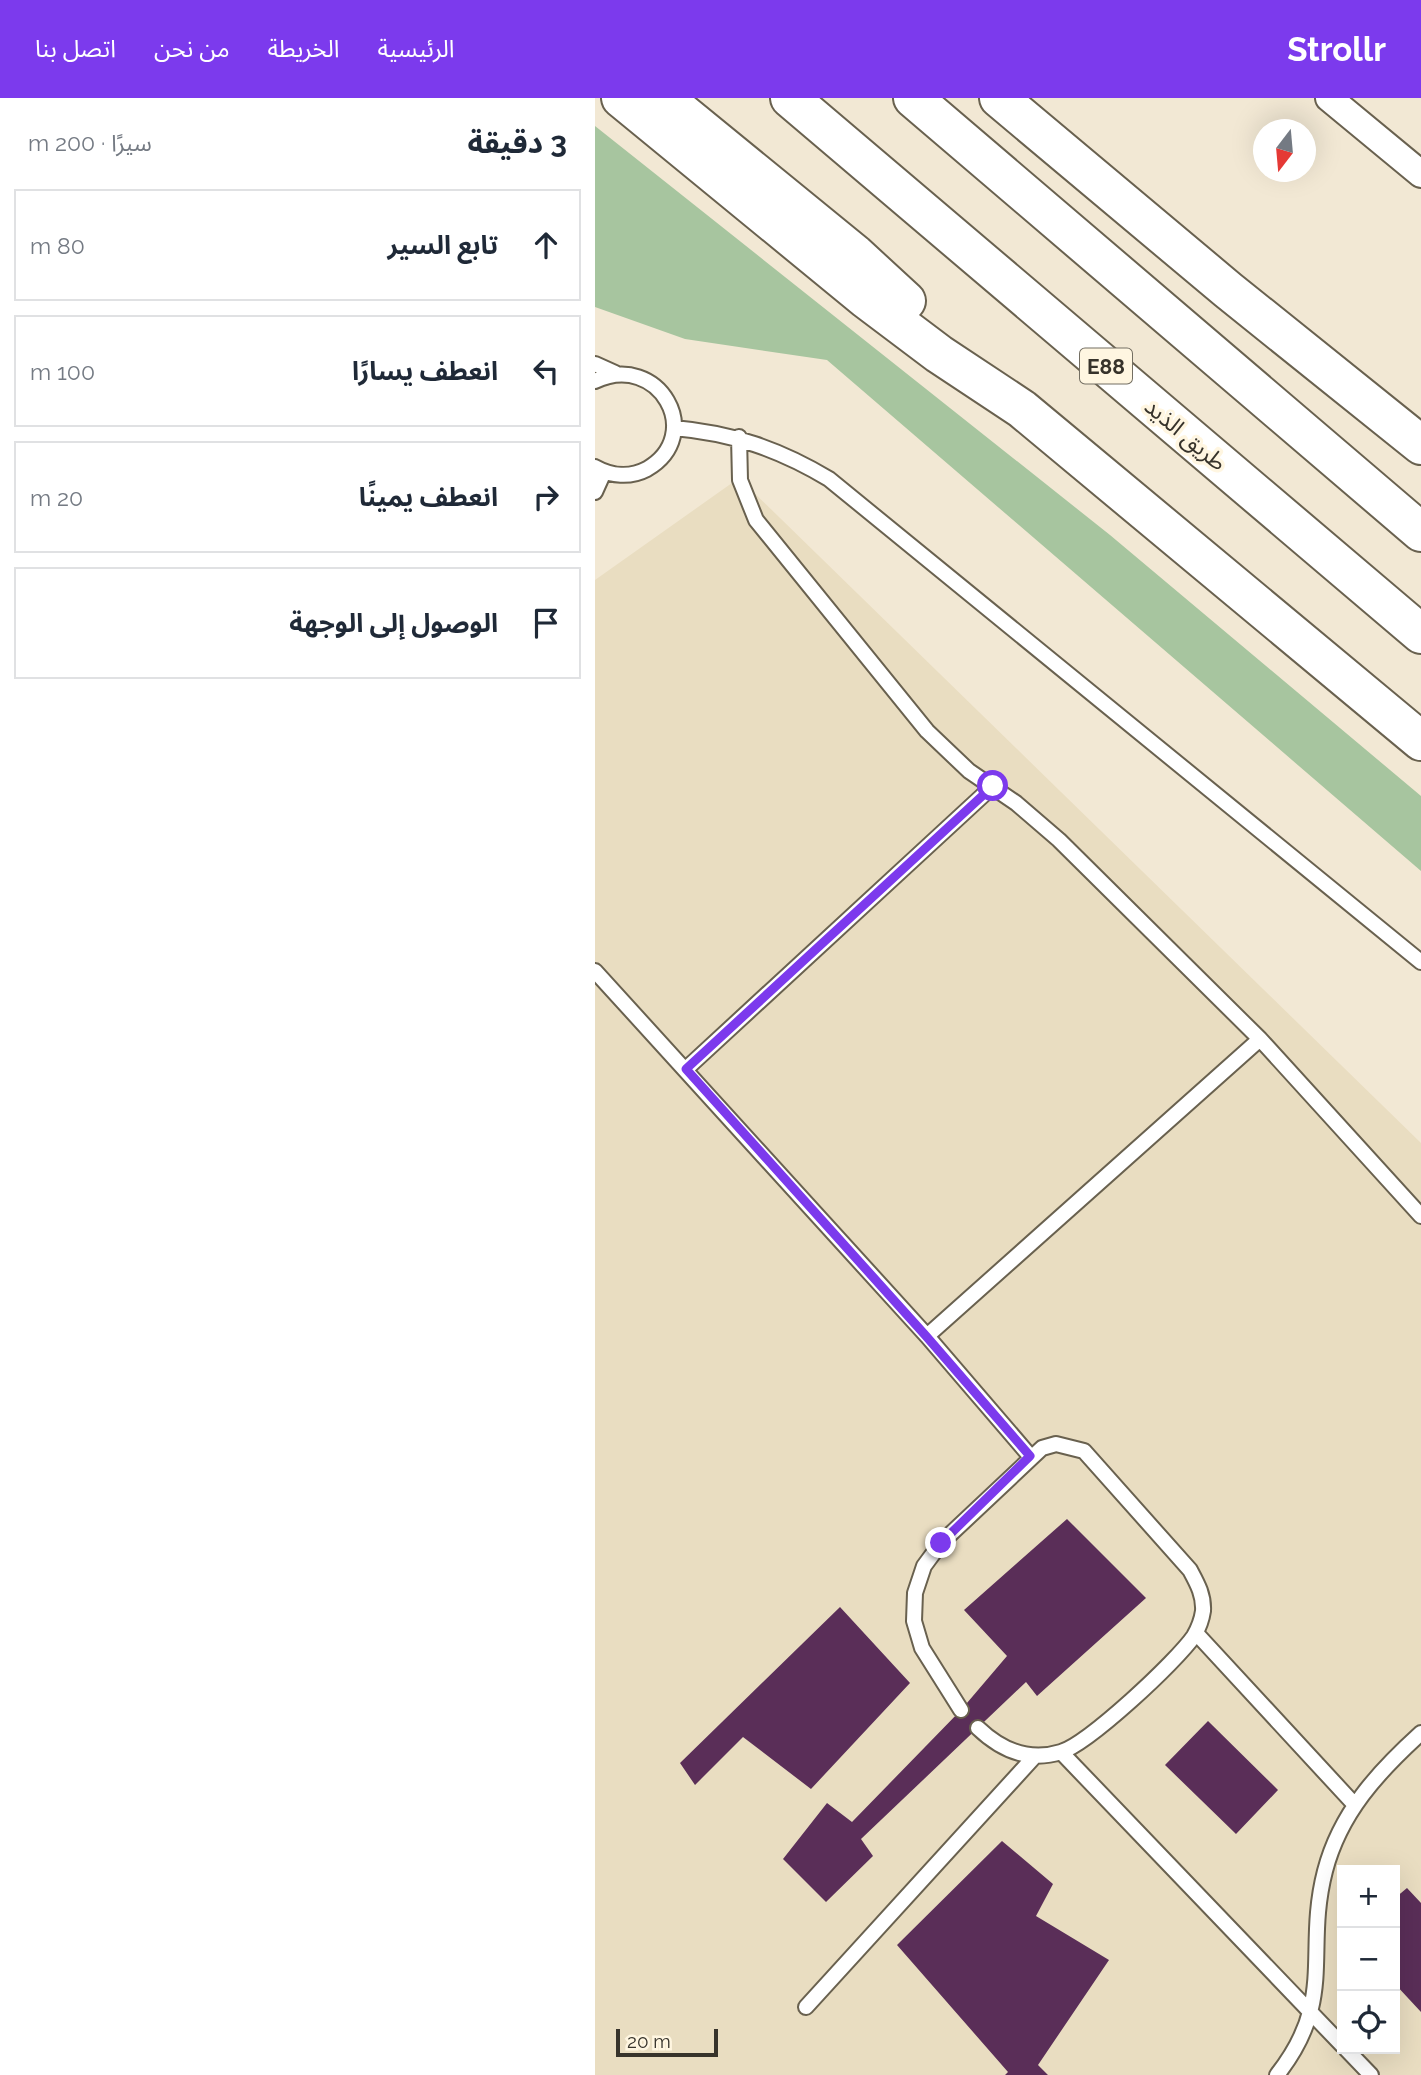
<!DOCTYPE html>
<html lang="ar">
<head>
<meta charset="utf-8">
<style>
	body { margin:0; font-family:Raleway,"Noto Sans Arabic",sans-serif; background:#f2f2f3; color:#1f2937; direction:rtl }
	.controls { position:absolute; right:21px; bottom:21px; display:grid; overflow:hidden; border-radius:0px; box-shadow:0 7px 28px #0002 }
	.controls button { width:63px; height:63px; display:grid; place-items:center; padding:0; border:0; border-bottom:2px solid #e0e1e3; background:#fff; color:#1f2937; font:35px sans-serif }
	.compass { position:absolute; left:658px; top:21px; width:63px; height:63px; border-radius:50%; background:#fff; box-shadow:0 7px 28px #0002; rotate:196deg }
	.scale { position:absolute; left:21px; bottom:18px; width:102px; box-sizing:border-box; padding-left:7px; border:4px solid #37332b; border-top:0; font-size:19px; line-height:24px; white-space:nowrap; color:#37332b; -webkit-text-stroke:5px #fff6e1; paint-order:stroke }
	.stop { position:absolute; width:21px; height:21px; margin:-16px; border:5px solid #7c3aed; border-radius:50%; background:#fff }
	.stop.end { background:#7c3aed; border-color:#fff; box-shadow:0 2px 7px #0008 }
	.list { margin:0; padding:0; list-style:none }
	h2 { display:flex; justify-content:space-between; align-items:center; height:91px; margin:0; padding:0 28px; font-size:30px }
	h2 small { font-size:23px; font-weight:400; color:#747a83 }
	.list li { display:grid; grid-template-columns:46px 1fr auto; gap:21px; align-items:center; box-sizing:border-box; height:112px; margin:0 14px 14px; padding:0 14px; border:2px solid #e0e1e3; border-radius:0px }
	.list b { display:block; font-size:26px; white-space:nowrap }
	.list em { font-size:23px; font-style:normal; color:#747a83 }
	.icon { flex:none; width:38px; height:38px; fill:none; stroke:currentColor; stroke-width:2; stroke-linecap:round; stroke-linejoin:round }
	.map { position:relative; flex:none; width:826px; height:1977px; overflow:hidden; direction:ltr }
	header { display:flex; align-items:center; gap:42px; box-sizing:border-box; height:98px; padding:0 35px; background:#7c3aed; color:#fff }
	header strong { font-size:33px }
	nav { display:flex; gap:38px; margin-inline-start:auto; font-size:24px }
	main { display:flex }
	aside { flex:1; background:#fff }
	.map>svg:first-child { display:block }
	.built { fill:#e9ddc1; fill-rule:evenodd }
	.green { fill:#a7c59f }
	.building { fill:#5a2e58 }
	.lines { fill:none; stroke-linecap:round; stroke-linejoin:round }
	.lane-casing { stroke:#69614f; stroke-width:18 }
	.street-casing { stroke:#69614f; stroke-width:30 }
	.highway-casing { stroke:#69614f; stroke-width:42 }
	.lane { stroke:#fff; stroke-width:14 }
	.street { stroke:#fff; stroke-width:26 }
	.highway { stroke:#fff; stroke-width:38 }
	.route { stroke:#7c3aed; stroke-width:9 }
	.labels { text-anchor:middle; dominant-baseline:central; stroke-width:7; stroke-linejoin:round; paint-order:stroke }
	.shield { fill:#fff6e1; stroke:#736e62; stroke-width:2 }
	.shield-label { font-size:21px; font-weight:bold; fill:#37332b }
	.street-label { font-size:23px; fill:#37332b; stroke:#fff6e1 }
</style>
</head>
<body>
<header>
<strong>Strollr</strong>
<nav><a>الرئيسية</a><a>الخريطة</a><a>من نحن</a><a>اتصل بنا</a></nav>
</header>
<main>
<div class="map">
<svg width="826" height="1977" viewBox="0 0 826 1977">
	<rect width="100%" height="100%" fill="#f2e8d4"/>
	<path class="built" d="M144,380L826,1045V1977H0V482ZM747,1772H800V1951H747Z"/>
	<path class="green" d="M0,28L515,437L826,698V773L232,262L90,241L0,209Z"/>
	<path class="building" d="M472,1421L551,1500L442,1598L431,1584L266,1741L278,1758L231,1804L188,1761L232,1705L257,1724L366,1612L412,1558L369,1512Z
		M245,1509L315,1585L216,1691L148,1639L100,1687L85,1665Z
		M613,1623L683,1692L641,1736L570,1667Z
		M407,1743L458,1786L441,1818L514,1862L443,1967L453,1977H410L413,1974L302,1847Z
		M812,1790L826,1805V1914L800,1886V1800Z"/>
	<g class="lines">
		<g class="lane-casing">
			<path id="lane" d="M0,266L20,275
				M0,283C64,253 111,337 52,371C35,380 16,378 0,369
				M79,330C137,335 184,351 234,381L826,864
				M144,339L145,382L161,422L332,633L374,673L421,705L464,742L665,941L826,1118
				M0,394L9,374
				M0,873L332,1238L435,1358
				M91,971L398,688
				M332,1238L665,941
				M601,1535L759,1706
				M366,1612L327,1550L319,1523L320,1495L329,1468L346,1445L447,1350L461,1346L489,1353L595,1472C602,1485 609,1497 608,1513C607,1520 603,1531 599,1538C581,1564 494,1645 466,1654C434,1664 406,1652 383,1630
				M466,1654L747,1947
				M211,1909L440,1658
				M751,1951L776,1977
				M682,1977C742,1901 709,1854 730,1773C745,1715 783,1674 826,1635"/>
		</g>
		<g class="street-casing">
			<path id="street" d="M734,0L826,76"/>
		</g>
		<g class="highway-casing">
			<path id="highway" d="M26,0L271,201L344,256L427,311L826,643
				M69,0L260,156L311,203
				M195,0L826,536
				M318,0L826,434
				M404,0L633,192L826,347"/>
		</g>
		<use href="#lane" class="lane"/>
		<use href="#street" class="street"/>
		<use href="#highway" class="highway"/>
	</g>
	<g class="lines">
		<path class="route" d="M346,1445L435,1358L331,1238L91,971L398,688"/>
	</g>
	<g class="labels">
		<rect class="shield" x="485" y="250.5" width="52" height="35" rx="5"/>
		<g class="shield-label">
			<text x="511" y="268">E88</text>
		</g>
		<g class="street-label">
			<text transform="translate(591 336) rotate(40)">طريق الذيد</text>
		</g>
	</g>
</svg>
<div class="controls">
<button>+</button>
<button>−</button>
<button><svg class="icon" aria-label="locate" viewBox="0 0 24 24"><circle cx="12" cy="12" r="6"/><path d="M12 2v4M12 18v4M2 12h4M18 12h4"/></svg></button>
</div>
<svg class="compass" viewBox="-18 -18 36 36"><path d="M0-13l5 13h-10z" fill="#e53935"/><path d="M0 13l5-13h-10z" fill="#747a83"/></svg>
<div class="scale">20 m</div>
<div class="stop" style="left:398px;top:688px"></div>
<div class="stop end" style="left:346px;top:1445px"></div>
</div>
<aside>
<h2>3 دقيقة<small>سيرًا · 200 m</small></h2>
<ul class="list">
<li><svg class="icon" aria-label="ahead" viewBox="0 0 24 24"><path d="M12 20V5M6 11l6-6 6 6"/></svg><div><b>تابع السير</b></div><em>80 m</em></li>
<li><svg class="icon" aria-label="left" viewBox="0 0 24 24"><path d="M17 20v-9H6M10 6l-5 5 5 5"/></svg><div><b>انعطف يسارًا</b></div><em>100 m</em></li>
<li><svg class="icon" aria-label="right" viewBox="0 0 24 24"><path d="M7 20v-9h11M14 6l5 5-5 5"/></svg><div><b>انعطف يمينًا</b></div><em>20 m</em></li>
<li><svg class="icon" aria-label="arrive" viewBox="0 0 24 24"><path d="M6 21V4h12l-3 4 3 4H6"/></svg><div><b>الوصول إلى الوجهة</b></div></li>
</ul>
</aside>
</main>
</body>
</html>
